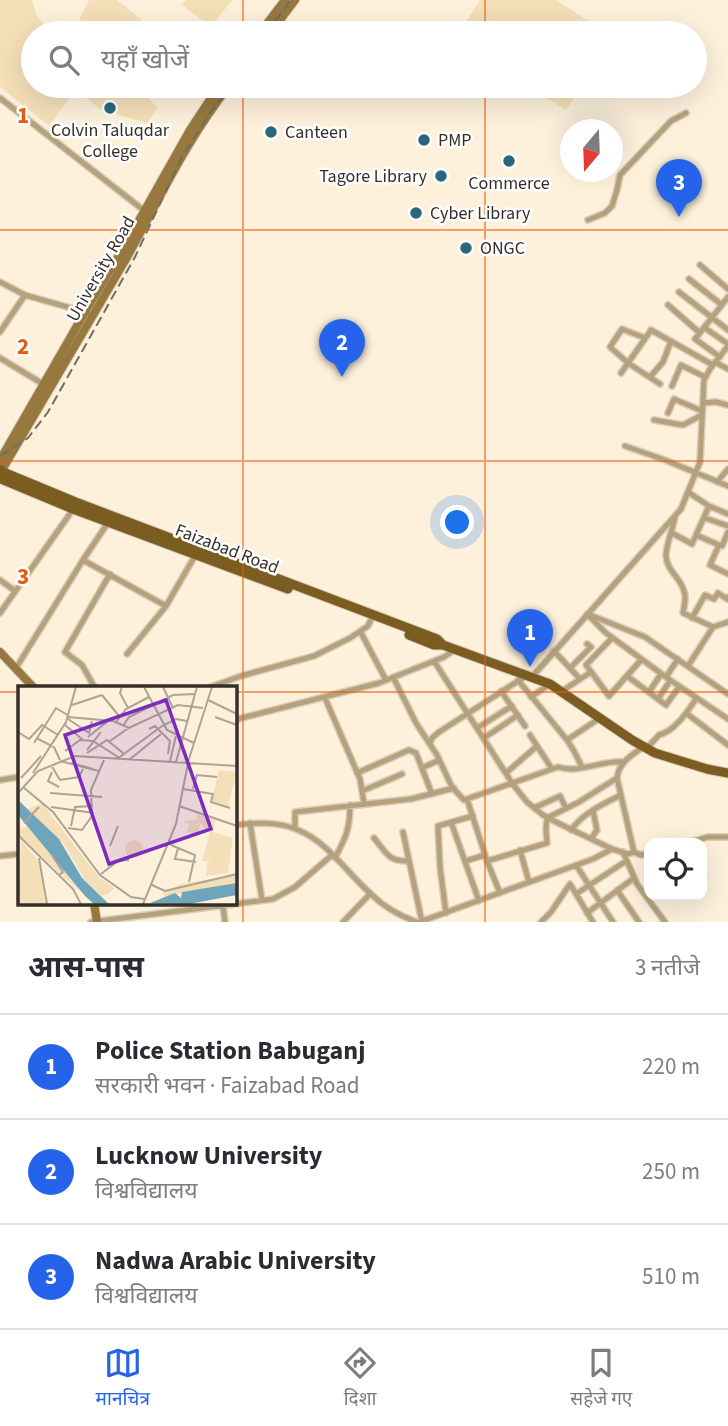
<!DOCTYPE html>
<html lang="hi">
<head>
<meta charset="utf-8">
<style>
	body { margin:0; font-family:"Source Sans 3","Noto Sans Devanagari",sans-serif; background:#f2f2f3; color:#2b2b33 }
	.controls { position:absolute; right:21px; bottom:21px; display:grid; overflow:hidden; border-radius:14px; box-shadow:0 7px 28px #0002 }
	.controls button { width:63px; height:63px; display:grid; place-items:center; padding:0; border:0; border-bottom:2px solid #e1e1e2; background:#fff; color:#2b2b33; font:35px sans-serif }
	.compass { position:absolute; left:560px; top:119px; width:63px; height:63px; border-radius:50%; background:#fff; box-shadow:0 7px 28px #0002; rotate:199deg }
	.you { position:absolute; left:458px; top:523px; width:24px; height:24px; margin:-18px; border:5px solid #fff; border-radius:50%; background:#1a73e8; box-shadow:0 0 0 10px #1a73e833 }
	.badge { display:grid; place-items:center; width:46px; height:46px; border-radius:50%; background:#2563eb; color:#fff; font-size:23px; font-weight:700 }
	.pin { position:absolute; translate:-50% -58px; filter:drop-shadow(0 2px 4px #0008) }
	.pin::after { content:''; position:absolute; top:37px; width:24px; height:21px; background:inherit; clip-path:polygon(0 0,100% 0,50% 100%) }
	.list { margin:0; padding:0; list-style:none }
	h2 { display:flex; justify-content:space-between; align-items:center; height:91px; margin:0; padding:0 28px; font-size:30px }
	h2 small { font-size:23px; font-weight:400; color:#7c7c81 }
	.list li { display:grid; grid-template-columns:46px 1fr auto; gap:21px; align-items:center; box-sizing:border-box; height:105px; padding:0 28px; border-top:2px solid #e1e1e2 }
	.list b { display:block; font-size:26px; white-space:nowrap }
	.list p { margin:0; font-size:23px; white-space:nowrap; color:#7c7c81 }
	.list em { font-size:23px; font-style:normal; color:#7c7c81 }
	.icon { flex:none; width:38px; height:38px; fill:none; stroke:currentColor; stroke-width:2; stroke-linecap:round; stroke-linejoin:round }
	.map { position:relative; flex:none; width:728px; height:922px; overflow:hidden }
	.search { position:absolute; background:#fff; box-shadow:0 7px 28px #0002; left:21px; right:21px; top:21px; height:77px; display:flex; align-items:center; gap:18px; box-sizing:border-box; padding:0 24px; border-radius:38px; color:#7c7c81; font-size:26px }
	.sheet { height:406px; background:#fff }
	nav { display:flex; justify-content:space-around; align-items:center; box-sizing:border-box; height:98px; border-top:2px solid #e1e1e2; background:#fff; font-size:19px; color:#7c7c81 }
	nav a { display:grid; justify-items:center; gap:4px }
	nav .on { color:#2563eb }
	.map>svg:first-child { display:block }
	.green { fill:#f4dfb8 }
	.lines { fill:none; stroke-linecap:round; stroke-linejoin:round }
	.minor-casing { stroke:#d9cebc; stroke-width:8 }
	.secondary-casing { stroke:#d9cebc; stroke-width:10 }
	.primary-casing { stroke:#d9cebc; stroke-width:11 }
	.minor { stroke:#b5a17c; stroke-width:5 }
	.secondary { stroke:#97793f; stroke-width:8 }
	.primary { stroke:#7b5d22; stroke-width:9 }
	.rail { stroke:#736d60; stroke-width:2; stroke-dasharray:10 5; stroke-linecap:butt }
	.grid { fill:none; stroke:#e8590c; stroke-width:2; stroke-opacity:0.55 }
	.poi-dot { fill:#29677d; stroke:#fff; stroke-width:2.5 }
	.labels { text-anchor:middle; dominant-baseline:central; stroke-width:5; stroke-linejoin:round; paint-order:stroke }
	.poi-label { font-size:18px; fill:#343028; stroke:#fff; text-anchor:start }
	.street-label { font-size:18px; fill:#343028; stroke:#fff }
	.inset-road { fill:none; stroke:#ada494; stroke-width:2 }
	.view { fill:#7b2cbf; fill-opacity:0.15; stroke:#7b2cbf; stroke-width:3.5 }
	.inset-edge { fill:none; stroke:#343028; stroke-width:3.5 }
	.grid-label { font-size:23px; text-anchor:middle; font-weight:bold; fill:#e8590c; stroke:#fff; stroke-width:5; stroke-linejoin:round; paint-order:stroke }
</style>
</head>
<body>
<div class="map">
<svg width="728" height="922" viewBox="0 0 728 922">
	<rect width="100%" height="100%" fill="#fdf1dc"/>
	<path class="green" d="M0,0H32L36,14L43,24L42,33H33V86H139L142,92L158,108L147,123L101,110L73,87L75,91L49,126L0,87Z
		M89,0H117L158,33H73Z
		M186,0H232L211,27L182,5Z
		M480,0H556L607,33H459Z
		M528,86H582L566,110Z"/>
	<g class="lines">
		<g class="minor-casing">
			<path id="minor" d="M0,98L146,212
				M588,220L605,213L612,206L617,190L620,175L671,121L686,113
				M700,265L728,289
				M689,279L722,305
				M0,282L25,295L85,312L92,316
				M679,292L728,330
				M668,305L700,333
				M705,328L728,344
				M0,332L25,295
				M645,338L622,329L610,347L628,363L660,384
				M720,357L695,339L728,297
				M0,358L43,384
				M715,362L728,369
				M621,373L651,330L713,365
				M650,377L663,362L671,341
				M672,386L681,365L705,377
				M703,403L716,402L728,405
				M668,413L674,399L702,411
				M654,420L683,425L702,415
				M625,446L665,460L728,486
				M717,482L728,469
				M688,492L709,506L728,514
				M675,517C673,529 666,544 666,556C667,571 680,577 684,591C687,598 684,606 683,613L713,627
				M705,518L728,526
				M672,533L692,544L709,506
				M696,535L719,545L710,565L728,574
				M719,545L722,546L728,532
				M83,560L166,606
				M0,580L15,591
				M0,613L74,508
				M587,614L606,633L670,680L728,719
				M590,615L645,637L728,694
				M692,618L705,595L714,599L718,593L727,599L728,597
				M360,631L386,680
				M612,638L586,665L609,696L641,660
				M554,651L580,679
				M127,654L166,606L196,554
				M434,661L512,783L527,802L543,815L560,824L612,849L628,854L634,852L641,855L649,853
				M688,666L713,627L728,622
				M16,668L83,560L109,521
				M570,668L591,647L587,644
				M627,676L666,705L679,687
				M393,677L416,723L437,755L452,787L464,800L558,767C578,774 602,760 623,762
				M532,677L681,509L700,462L704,380L710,369L728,346
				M666,677L678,659
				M518,680L567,740L574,751L582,767
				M95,688L82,665L65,652L110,574
				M208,688L241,676L314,656L350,638L368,626L373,615
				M501,691L525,726
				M562,691L591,672
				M649,692L661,674
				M531,697L550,684
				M325,698L360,779L364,803
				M658,699L668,684
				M686,713L728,745
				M234,720L379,683L444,657L456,649
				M477,728L512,706
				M530,735L552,769
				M484,738L518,715
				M567,740L600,718
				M430,744L432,738L439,732L526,676
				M646,749L659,735C675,731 687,712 696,699
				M422,768L439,760
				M357,773L409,750L416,753L432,794
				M506,773L537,746
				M0,780L19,777
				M362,791L402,774
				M467,799L487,861L500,893
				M534,808L560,796L566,808
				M451,822L479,901
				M250,823L262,900
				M234,825C256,823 278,821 298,830C328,842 347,873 371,894C384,907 400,916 417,922
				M295,828V812L411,799L454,788
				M571,830C583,813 603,804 621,795
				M403,832L422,922
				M374,838C386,852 388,862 409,861
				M591,839L597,830L593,811
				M687,843L708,837H728
				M520,850L529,882
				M623,852L637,884L665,922
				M634,852L617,778C619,762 631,756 643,747
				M0,856L19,854
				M335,858C346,837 350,829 350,805
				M469,860L485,855
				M487,861L547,843L546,829L547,818L579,802L617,778
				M576,865L613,922
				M617,890L639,922
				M576,894L626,861
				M223,906L225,922
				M446,913L440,867L438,826L473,816
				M587,913L634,878
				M422,921L593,859L612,849
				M91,922L273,899L295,887L332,855
				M343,922L370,894
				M541,922L551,912L570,884L593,922"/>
		</g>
		<g class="secondary-casing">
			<path id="secondary" d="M260,33L285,0
				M270,33L295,0
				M0,460L85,312L128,240L190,130L219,86
				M2,470C43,399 85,330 126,259C159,200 187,139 229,86
				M0,652L34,688
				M94,903L97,922"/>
		</g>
		<g class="primary-casing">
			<path id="primary" d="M0,469L3,472L78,503L437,639L443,645L550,684L632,740L655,753L707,769L728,773
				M1,479L73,509L288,589
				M409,635L434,645H443"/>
		</g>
		<use href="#minor" class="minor"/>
		<use href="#secondary" class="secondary"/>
		<use href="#primary" class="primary"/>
		<path class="rail" d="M266,33L291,0
			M0,456L28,438L48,412L135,257L182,157L212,110L231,86"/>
	</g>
	<path class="grid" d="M243,0V33M485,0V33M243,86V922M485,86V922M0,230H728M0,461H728M0,692H19M234,692H728"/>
	<g class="poi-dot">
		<circle cx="110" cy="108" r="7"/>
		<circle cx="271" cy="132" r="7"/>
		<circle cx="424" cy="140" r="7"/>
		<circle cx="509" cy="161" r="7"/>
		<circle cx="441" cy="176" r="7"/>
		<circle cx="416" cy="213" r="7"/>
		<circle cx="466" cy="248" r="7"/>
	</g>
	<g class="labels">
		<g class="poi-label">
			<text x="110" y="130" text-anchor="middle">Colvin Taluqdar<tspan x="110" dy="21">College</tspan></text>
			<text x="285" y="132">Canteen</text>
			<text x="438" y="140">PMP</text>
			<text x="427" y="176" text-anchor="end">Tagore Library</text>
			<text x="509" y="183" text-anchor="middle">Commerce</text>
			<text x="430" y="213">Cyber Library</text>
			<text x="480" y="248">ONGC</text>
		</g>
		<g class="street-label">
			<text transform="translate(101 269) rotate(-60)">University Road</text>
			<text transform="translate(227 549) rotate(21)">Faizabad Road</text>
		</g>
	</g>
	<g transform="translate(18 686)">
		<rect width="219" height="219" fill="#fdf1dc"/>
		<path d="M201,84L219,86L210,120L194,115ZM24,117L80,190L96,202L90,208L84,210L66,193L46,158L10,123ZM180,128L197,134L195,146L215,152L210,187L188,190L189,177L195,176L184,175L192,147L182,137L180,149L169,146L171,139L165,135L178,134ZM0,138L4,143L10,139L64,207L0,149ZM107 163a9 9 0 1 1 18 0a9 9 0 1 1-18 0ZM3,155L22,176L27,218H0ZM219,189V197L146,211L145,206L163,198Z" fill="#f4dfb8"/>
		<path d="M0,114L41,153L64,192L91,218H76L67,210L0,129ZM219,197V209L171,218L132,217L157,207L163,212L164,206Z" fill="#6fa5ba"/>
		<path class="inset-road" d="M104,1L102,7L110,22M126,1L149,44L176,57M145,1L155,22M84,9L101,30M190,14L219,28M54,19L84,9M50,31L95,35L111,42L160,19L185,22M197,31L219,39M50,33L71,47L74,35M98,36L108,23L131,11M47,39L65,54M105,40L111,31L155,9L176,8M131,43L137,40L152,55L150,68M0,46L11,53L24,39L40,49M70,51L90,35M18,52L36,61L42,74M92,55L112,41M16,57L38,22L51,30M69,64L83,46M47,65L62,54L75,55L100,71M69,67L89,54L105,67M99,73L144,40L158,33L169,35M111,74L143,48M42,75L81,85M152,75L158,50M158,76L179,1M170,76L194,1M53,77L75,83M33,79L42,94L61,91L65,83M34,86L30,95L41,101M15,87L48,36L58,1M3,92L23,70M5,101L35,126L82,189L113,211L126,213M165,103L195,108L193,116L212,122M175,103L179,89L199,91M0,107L20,85L57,70L219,80M32,107L84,111M161,120L219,140M33,121L76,127M6,137L21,121M53,140L57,121L75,120M50,142L64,144L74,130L73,104L86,74M0,149L55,203L63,218M153,159L177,169L171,196M92,160L100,140M160,162L157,173L178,176M33,168L45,186L41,189M21,172L29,218M83,188L100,175L111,174M134,199L147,205L219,188M125,218L158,138L170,77"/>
		<path class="view" d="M148,14L193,143L91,178L47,49Z"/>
		<rect width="219" height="219" class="inset-edge"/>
	</g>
	<g class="grid-label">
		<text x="23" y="123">1</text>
		<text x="23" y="354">2</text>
		<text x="23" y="584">3</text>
	</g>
</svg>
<div class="controls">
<button><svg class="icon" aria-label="locate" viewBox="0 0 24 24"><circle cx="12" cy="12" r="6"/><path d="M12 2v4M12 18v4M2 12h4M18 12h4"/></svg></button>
</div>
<svg class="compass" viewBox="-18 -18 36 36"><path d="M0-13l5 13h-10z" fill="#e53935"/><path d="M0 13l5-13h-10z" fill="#7c7c81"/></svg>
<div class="you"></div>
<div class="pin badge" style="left:530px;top:667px">1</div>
<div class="pin badge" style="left:342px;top:377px">2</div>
<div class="pin badge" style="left:679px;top:217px">3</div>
<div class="search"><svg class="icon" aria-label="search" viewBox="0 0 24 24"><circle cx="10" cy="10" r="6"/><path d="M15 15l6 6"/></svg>यहाँ खोजें</div>
</div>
<section class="sheet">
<h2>आस-पास<small>3 नतीजे</small></h2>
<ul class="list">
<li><span class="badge">1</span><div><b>Police Station Babuganj</b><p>सरकारी भवन · Faizabad Road</p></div><em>220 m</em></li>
<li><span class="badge">2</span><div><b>Lucknow University</b><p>विश्वविद्यालय</p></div><em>250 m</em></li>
<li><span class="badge">3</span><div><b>Nadwa Arabic University</b><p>विश्वविद्यालय</p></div><em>510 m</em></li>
</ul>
</section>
<nav>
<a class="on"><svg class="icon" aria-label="map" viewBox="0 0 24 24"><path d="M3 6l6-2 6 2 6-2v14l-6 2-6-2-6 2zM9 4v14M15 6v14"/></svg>मानचित्र</a>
<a><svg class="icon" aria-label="directions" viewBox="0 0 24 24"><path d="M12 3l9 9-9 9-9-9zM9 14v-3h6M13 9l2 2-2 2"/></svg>दिशा</a>
<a><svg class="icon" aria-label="saved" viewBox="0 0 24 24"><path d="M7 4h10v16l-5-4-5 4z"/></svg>सहेजे गए</a>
</nav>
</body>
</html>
